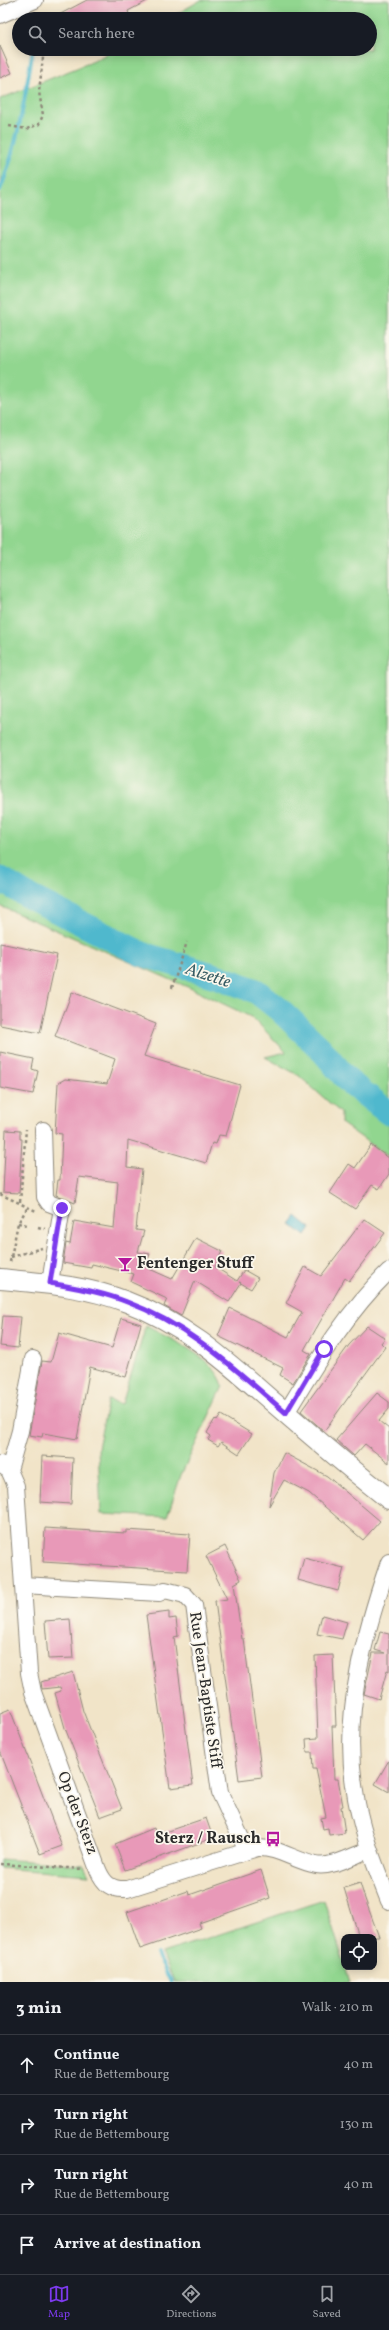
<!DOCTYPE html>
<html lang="en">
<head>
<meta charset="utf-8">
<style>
	body { margin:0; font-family:Vollkorn,serif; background:#242831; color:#f1f3f6 }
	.controls { position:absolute; right:12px; bottom:12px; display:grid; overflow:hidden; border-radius:8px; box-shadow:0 2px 10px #0003 }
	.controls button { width:36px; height:36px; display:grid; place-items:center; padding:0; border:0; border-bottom:1px solid #363941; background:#171b24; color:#f1f3f6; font:20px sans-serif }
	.stop { position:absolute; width:12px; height:12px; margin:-9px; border:3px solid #7c3aed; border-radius:50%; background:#fff }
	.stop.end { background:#7c3aed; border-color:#fff; box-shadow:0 1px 4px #0008 }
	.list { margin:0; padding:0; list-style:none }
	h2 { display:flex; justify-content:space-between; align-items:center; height:52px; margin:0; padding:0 16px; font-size:17px }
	h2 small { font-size:13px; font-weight:400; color:#9ea1a6 }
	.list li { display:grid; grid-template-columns:26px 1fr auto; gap:12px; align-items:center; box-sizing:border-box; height:60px; padding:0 16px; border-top:1px solid #363941 }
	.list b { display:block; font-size:15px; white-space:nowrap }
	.list p { margin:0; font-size:13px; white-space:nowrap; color:#9ea1a6 }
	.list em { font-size:13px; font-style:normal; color:#9ea1a6 }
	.icon { flex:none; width:22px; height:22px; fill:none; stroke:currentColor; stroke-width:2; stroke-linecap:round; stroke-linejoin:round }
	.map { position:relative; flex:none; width:389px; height:1982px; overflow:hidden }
	.search { position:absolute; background:#171b24; box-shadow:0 2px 10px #0003; left:12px; right:12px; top:12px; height:44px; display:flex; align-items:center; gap:10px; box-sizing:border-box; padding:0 14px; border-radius:22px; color:#9ea1a6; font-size:15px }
	.sheet { height:292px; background:#171b24 }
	nav { display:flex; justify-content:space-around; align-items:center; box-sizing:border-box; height:56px; border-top:1px solid #363941; background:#171b24; font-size:11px; color:#9ea1a6 }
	nav a { display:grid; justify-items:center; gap:2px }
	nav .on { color:#7c3aed }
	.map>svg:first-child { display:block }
	.green { fill:#91d68f; stroke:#5e805d }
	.water { fill:#4fb8cd; stroke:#3d727c }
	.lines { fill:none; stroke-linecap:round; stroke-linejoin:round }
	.stream { stroke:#4fb8cd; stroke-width:4 }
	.river { stroke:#4fb8cd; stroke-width:25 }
	.building { fill:#e899b8 }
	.minor-casing { stroke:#8e887a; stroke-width:18 }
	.major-casing { stroke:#8e887a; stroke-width:22 }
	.path { stroke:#8e887a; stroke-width:2.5; stroke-dasharray:3 3; stroke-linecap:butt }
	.minor { stroke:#fff; stroke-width:16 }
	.major { stroke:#fff; stroke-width:20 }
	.route { stroke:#7c3aed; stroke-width:5 }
	.labels { text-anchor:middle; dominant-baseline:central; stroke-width:3.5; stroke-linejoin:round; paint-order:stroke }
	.poi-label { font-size:16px; font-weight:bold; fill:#2b2b2b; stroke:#fbf7ec; text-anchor:start }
	.street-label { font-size:16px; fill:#2b2b2b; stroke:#fbf7ec }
	.water-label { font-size:17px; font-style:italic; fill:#385c64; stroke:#fbf7ec }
</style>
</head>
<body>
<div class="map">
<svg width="389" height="1982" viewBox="0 0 389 1982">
	<rect width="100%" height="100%" fill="#fbf7ec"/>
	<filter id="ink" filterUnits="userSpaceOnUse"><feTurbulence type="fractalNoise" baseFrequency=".025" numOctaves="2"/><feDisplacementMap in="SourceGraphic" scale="8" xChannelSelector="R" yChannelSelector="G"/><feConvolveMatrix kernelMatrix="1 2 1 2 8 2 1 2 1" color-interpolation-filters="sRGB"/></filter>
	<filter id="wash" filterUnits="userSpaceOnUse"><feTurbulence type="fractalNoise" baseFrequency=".012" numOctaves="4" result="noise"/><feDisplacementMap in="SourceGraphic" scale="16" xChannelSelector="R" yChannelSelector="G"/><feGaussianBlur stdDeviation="0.9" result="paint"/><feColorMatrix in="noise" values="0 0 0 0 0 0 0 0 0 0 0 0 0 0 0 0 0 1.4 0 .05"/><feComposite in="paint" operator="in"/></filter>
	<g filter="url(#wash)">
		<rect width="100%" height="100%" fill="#f1e4c8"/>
		<path class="green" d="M201,0H389V1157L341,1123V1113L298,1075L265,1057L286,1052L253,1018L190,988L0,906V99L94,61L115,49H370V19H168Z
			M146,1326C170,1339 216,1358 223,1386L181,1475L167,1517L101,1514L98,1448L108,1400L122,1404Z
			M0,1859L84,1865L89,1875L0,1868Z
			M324,1900L350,1982H174L162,1953Z"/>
		<path class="water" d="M296,1216L311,1228L305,1236L290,1224Z"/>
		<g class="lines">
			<path class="stream" d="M0,190C18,145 25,96 33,49
				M157,1954L171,1982"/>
			<path class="river" d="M0,879L26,895L142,954L219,977L256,991L280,1010L321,1049L349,1082L389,1113"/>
		</g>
		<g id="blocks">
			<path class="building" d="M87,0H149L128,11L129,14L119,19H51Z
				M0,46L12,73L0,78Z
				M0,943L57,955L40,1033L0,1025Z
				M72,992L156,1024L144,1056L240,1085L226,1136L219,1135L216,1144L212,1143L206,1163L128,1140L127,1167L142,1169L136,1230L144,1231L138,1252L150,1254L145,1267L172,1279L196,1238L222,1251L215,1267L237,1281L244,1270L258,1278L251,1289L239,1282L241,1283L229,1302L195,1281L181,1316L164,1306L167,1299L131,1282L134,1274L92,1264L91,1268L63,1263L66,1243L70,1244L74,1221L114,1228L118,1182L79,1177L75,1203L56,1195L58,1180H60L62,1134L55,1133L58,1083L65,1079L107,1084L115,1059L55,1036Z
				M0,1052L34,1059L32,1069L38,1071L33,1094L0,1088Z
				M6,1130L20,1131V1139H22L19,1193L3,1192Z
				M371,1145L389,1158V1174L379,1189L372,1185L355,1209L330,1193L349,1164L355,1168Z
				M364,1219L385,1233L349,1281L345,1278L304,1350L311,1354L293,1383L280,1375L283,1368L218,1336L230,1308L288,1337L302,1312L286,1303L305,1267L321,1276Z
				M3,1316L21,1317L18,1348L0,1346Z
				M121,1318L141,1324L126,1377L90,1367L77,1439L43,1433L42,1437L29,1435L42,1361L51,1362L59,1333L112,1348Z
				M367,1326L385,1338L381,1343L385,1347L324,1431L301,1411L349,1345Z
				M377,1393L389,1402V1409L379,1421L389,1429V1463L365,1444L354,1456L336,1440Z
				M221,1415L252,1434L239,1454L221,1442L218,1446L208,1440L211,1436L207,1433L215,1419L217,1421Z
				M284,1453L327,1476L380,1521L363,1540L309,1493L284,1480L269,1506L274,1473Z
				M42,1456L73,1458L71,1504L40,1502Z
				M45,1528L126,1533V1530L190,1534L187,1571L43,1562Z
				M225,1546L241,1580L234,1584L242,1639H244L262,1777L239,1780L215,1601L227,1599L206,1556Z
				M304,1558L344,1568L338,1591L298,1580Z
				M169,1612V1619L176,1618L178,1636L174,1637L193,1785L170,1788L146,1615Z
				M322,1615L347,1622L342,1639L317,1634Z
				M70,1619L73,1658L48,1659L45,1621Z
				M380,1632L389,1634V1671L387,1670L379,1699L364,1694L373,1653H385L375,1650Z
				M333,1655L336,1726H332L334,1779H338L343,1806L341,1807L345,1833L329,1835L328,1828L323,1829L321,1818L326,1817L316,1769H313L312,1752H307L306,1739L318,1738L315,1656Z
				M73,1672L83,1711L122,1809L100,1817L65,1728L55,1693L61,1691L60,1687L42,1689L41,1682Z
				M10,1709L62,1846L40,1854L0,1751V1713Z
				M389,1760V1792L375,1784Z
				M206,1818L213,1838L125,1870L115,1844L154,1828L156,1835Z
				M261,1870L270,1898L199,1923L201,1928L140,1949L127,1912L188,1891L189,1895Z
				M360,1883L365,1899L379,1937H359L344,1888Z"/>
		</g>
	</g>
	<g filter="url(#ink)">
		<use href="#blocks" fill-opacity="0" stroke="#8e887a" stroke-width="1"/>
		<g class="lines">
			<g class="minor-casing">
				<path id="minor" d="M0,15L35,0
					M43,1130L45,1197L49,1203L62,1208L50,1283
					M286,1413C317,1362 346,1313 389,1271
					M0,1464L9,1470L16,1486L29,1673L33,1692L98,1870C104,1884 111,1890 127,1889L257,1848C278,1847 295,1861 316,1865C332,1868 354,1855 369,1850
					M9,1470L20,1431L33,1359
					M389,1562C365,1632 343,1710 354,1785C359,1826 374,1863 389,1901
					M23,1585L159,1593L165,1590L185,1595L194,1605L220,1793L247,1851"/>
			</g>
			<g class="major-casing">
				<path id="major" d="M0,1279C43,1283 87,1286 127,1302C186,1324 227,1362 273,1402C311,1435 349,1468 389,1499"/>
			</g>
			<path class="path" d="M40,14L43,19
				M9,126L27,129L39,124L43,115L39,92L44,49
				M172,988L187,942
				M0,1194L36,1211
				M20,1202L26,1129
				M18,1223L27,1225
				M38,1227L45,1229
				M11,1257L42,1248
				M10,1262L18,1223L28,1207
				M0,1864L84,1869"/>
			<use href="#minor" class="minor"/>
			<use href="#major" class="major"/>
		</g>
	</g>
	<g class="lines" filter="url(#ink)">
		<path class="route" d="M62,1208L50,1283C76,1288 102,1292 127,1302C190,1325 237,1371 286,1413L324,1349"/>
	</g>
	<defs>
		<g id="bar-bare" transform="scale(1.2)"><path d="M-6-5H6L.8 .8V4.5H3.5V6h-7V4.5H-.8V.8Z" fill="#b5179e" stroke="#fbf7ec" stroke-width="2.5" paint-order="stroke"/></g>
		<g id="bus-bare" transform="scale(1.2)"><path d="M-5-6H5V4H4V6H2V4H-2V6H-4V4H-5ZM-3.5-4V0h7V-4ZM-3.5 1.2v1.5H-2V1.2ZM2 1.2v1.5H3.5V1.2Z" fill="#b5179e" stroke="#fbf7ec" stroke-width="2.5" paint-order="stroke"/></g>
	</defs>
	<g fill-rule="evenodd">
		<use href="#bar-bare" x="125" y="1264"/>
		<use href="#bus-bare" x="273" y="1839"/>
	</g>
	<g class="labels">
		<g class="poi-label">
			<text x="137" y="1264">Fentenger Stuff</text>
			<text x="261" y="1839" text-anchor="end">Sterz / Rausch</text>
		</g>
		<g class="street-label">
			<text transform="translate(205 1690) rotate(82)">Rue Jean-Baptiste Stiff</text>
			<text transform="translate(77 1813) rotate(69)">Op der Sterz</text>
		</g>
		<g class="water-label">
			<text transform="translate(208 976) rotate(18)">Alzette</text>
		</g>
	</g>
</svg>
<div class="controls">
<button><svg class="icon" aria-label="locate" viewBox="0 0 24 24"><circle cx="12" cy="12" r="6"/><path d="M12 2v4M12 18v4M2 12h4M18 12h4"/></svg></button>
</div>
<div class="stop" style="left:324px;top:1349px"></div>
<div class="stop end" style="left:62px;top:1208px"></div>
<div class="search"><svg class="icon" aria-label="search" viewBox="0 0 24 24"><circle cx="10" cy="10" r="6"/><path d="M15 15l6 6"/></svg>Search here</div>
</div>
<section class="sheet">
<h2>3 min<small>Walk · 210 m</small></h2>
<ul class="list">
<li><svg class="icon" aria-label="ahead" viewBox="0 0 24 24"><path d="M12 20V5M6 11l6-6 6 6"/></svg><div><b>Continue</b><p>Rue de Bettembourg</p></div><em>40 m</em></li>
<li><svg class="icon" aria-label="right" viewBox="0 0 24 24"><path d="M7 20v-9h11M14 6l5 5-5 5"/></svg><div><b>Turn right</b><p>Rue de Bettembourg</p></div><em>130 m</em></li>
<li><svg class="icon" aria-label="right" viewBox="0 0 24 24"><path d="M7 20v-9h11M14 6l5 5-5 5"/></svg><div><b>Turn right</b><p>Rue de Bettembourg</p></div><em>40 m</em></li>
<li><svg class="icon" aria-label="arrive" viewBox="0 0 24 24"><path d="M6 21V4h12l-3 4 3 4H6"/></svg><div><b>Arrive at destination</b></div></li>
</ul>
</section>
<nav>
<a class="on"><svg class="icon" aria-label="map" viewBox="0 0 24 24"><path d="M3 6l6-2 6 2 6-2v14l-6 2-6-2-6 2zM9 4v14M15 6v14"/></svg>Map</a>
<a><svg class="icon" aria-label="directions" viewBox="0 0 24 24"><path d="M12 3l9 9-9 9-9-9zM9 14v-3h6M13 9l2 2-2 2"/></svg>Directions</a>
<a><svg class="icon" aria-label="saved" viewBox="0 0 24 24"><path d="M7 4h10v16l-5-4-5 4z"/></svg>Saved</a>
</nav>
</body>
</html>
